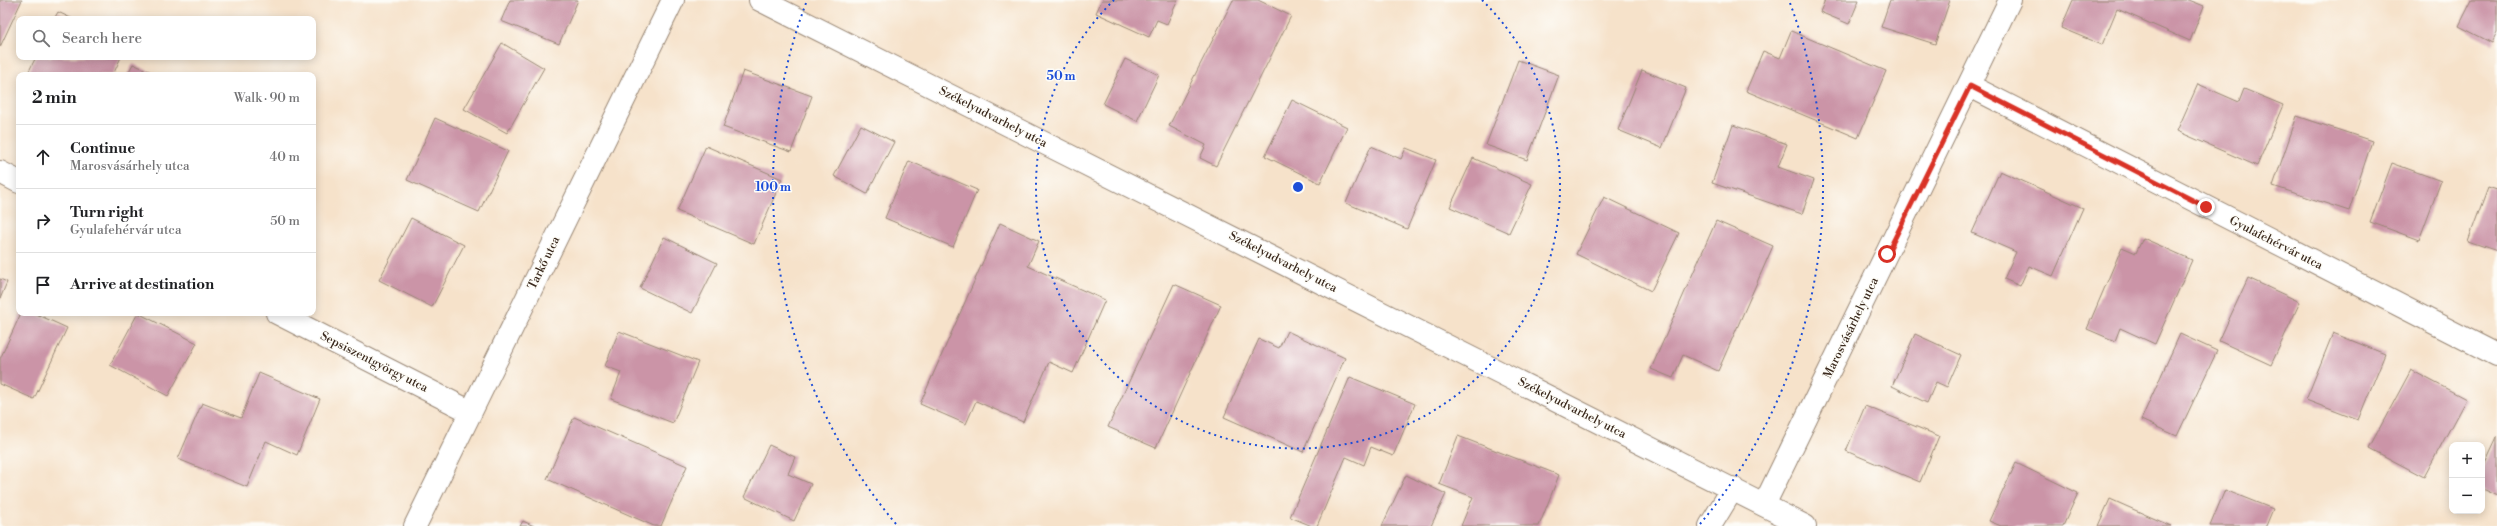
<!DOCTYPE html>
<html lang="en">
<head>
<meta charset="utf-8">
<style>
	body { margin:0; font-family:"Libre Bodoni",serif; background:#f2f2f2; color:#202124 }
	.controls { position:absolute; right:12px; bottom:12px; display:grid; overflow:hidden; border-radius:8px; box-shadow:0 2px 10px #0003 }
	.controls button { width:36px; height:36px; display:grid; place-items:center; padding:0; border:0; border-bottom:1px solid #e0e0e0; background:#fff; color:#202124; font:20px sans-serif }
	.stop { position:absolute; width:12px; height:12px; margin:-9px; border:3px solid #d93025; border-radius:50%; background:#fff }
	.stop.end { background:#d93025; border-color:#fff; box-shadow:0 1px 4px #0008 }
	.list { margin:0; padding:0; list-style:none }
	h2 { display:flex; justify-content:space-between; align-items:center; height:52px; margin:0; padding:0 16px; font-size:17px }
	h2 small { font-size:13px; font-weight:400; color:#757577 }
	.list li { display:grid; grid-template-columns:26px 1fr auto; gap:12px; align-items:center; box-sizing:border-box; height:64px; padding:0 16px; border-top:1px solid #e0e0e0 }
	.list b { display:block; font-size:15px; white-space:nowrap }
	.list p { margin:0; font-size:13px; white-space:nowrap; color:#757577 }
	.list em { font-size:13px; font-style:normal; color:#757577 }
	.icon { flex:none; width:22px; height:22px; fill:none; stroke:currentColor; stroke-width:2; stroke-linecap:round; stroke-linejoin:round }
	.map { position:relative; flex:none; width:2497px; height:526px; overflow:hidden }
	.search { position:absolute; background:#fff; box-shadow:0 2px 10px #0003; left:16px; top:16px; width:300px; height:44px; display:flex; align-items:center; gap:10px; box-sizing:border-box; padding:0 14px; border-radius:8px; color:#757577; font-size:15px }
	.panel { position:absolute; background:#fff; box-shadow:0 2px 10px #0003; left:16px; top:72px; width:300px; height:244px; border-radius:8px }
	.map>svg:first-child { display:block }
	.building { fill:#cb94a7 }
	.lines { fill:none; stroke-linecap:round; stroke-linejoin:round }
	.minor-casing { stroke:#988674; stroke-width:24 }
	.minor { stroke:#fff; stroke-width:22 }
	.route { stroke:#d93025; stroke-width:5 }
	.ring { fill:none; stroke:#1d4ed8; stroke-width:2; stroke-dasharray:2 4 }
	.labels { text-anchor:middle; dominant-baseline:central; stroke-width:3; stroke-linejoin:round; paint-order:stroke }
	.street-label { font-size:12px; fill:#3b2a1e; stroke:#fdfcf7 }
	.centre { fill:#1d4ed8; stroke:#fdfcf7; stroke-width:2 }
	.ring-label { font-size:12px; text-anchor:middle; font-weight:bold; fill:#1d4ed8; stroke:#fdfcf7; stroke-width:3; stroke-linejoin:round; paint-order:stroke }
</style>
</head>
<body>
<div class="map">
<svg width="2497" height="526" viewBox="0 0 2497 526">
	<rect width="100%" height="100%" fill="#fdfcf7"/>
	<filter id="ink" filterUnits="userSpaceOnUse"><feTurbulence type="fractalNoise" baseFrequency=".025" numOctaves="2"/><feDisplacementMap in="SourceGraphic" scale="8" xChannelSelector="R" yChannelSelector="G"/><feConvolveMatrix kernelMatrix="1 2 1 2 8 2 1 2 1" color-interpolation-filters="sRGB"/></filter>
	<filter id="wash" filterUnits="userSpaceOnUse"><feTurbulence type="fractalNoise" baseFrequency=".012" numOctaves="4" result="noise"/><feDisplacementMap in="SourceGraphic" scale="16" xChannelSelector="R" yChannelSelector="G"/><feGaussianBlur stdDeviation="0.9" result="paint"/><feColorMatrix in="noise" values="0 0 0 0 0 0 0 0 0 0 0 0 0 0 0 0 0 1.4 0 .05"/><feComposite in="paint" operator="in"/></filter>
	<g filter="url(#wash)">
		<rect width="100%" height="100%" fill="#f6e2ca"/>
		<g id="blocks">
			<path class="building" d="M0,0H22L0,47Z
				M510,0H578L559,44L501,21Z
				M1102,0H1178L1167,24L1157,20L1149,37L1096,13Z
				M1233,0H1258L1291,16L1216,166L1200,158L1206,145L1169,126Z
				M1825,0H1859L1849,24L1820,12Z
				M1890,0H1950L1935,44L1881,27Z
				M2073,0H2189L2204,6L2190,41L2117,9L2102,45L2061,28Z
				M2472,0H2497V33L2492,43L2459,26Z
				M58,12L73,19H54Z
				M1791,31L1886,71L1858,138L1746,91L1763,51L1780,58Z
				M502,43L544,68L507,133L464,109Z
				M36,57H121L113,75H27Z
				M1125,59L1159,75L1137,121L1103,104Z
				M1518,60L1559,75L1527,160L1486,145Z
				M133,64L158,75H127Z
				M1642,70L1686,88L1662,148L1618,130Z
				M743,71L812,96L791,152L723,127Z
				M2198,84L2239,102L2244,89L2283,105L2257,166L2177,131Z
				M1292,100L1347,127L1320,183L1265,156Z
				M2297,116L2372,141L2349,211L2273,186Z
				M435,118L508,151L479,212L407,180Z
				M861,125L894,142L867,194L834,176Z
				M1733,125L1787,144L1778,167L1814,180L1802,214L1712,183Z
				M706,146L782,179L754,244L677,211Z
				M1371,146L1401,159L1406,148L1436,160L1407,229L1346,203Z
				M1473,158L1532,184L1509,233L1450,207Z
				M909,161L977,190L953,247L885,218Z
				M2392,163L2441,181L2419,240L2370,222Z
				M2000,171L2083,208L2053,276L2029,266L2020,286L2004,279L2016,252L1972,233Z
				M2488,187L2497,190V251L2468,241Z
				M1604,197L1679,233L1651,291L1576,254Z
				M411,218L464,245L432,307L379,280Z
				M1716,221L1773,246L1718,371L1683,355L1673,378L1651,369Z
				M1000,223L1039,241L1028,266L1105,300L1073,373L1049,362L1023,422L976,401L966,424L920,404Z
				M664,237L717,263L692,313L640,288Z
				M2143,238L2192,260L2155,344L2120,328L2115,341L2087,329L2122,247L2136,253Z
				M2248,278L2300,302L2271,365L2219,341Z
				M0,279L7,282L0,299Z
				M1174,284L1221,305L1156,448L1108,427Z
				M21,313H34L67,328L34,399L0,384V359Z
				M138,313L197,343L168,396L110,365Z
				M619,331L698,362L673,423L611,399L621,372L605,366Z
				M1287,331L1345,358L1303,452L1224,417L1259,339L1279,348Z
				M2333,333L2385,354L2358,420L2306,400Z
				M1915,334L1961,355L1947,387L1936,382L1927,403L1892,386Z
				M2180,334L2217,351L2177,436L2141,420Z
				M2411,370L2466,399L2424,477L2369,448Z
				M259,373L320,399L297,455L266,441L247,487L178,459L202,403L241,418Z
				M1350,377L1415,404L1393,456L1371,447L1364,465L1346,457L1317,526H1312L1290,517Z
				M1865,406L1939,436L1920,482L1846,451Z
				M574,417L687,466L661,526H654L547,479Z
				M1458,436L1559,475L1539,526H1461L1473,497L1439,484Z
				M2497,437V496L2482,489V469Z
				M769,445L795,457L788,474L811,484L794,521L744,497Z
				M2016,463L2078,493L2063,526H2001L1989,521Z
				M1406,475L1446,494L1431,526H1382Z
				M2225,490L2273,509L2266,526H2210Z
				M2110,499L2171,526H2098Z
				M523,521L534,526H520Z"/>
		</g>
	</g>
	<g filter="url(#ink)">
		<use href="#blocks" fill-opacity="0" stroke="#988674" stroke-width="1"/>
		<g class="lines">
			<g class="minor-casing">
				<path id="minor" d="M760,0L1805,526
					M1970,86L2497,355
					M0,172L19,182
					M277,313L471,412
					M1764,505L2010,0
					M415,526L673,0
					M1710,526L1733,488"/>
			</g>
			<use href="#minor" class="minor"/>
		</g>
	</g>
	<g class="lines" filter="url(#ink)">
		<path class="route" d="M1887,254L1970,86L2206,207"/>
	</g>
	<g class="ring">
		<path d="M1482 0A262 262 0 1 1 1114 0"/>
		<path d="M896 524A525 525 0 0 1 806 3M1790 3A525 525 0 0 1 1700 524"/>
	</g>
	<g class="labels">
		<g class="street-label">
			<text transform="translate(993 117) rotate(27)">Székelyudvarhely utca</text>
			<text transform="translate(2276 243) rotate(27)">Gyulafehérvár utca</text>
			<text transform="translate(1283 262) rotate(27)">Székelyudvarhely utca</text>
			<text transform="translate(544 263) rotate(-64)">Tarkő utca</text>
			<text transform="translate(1851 328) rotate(-64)">Marosvásárhely utca</text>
			<text transform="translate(374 362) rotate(27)">Sepsiszentgyörgy utca</text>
			<text transform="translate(1572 408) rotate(27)">Székelyudvarhely utca</text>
		</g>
	</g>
	<circle cx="1298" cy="187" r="6" class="centre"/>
	<g class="ring-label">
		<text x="1061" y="80">50 m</text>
		<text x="773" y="191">100 m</text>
	</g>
</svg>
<div class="controls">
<button>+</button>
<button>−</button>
</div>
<div class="stop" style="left:1887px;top:254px"></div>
<div class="stop end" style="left:2206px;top:207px"></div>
<div class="search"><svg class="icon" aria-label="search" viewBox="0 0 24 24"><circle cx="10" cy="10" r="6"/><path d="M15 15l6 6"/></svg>Search here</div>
<section class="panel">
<h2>2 min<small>Walk · 90 m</small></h2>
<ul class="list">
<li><svg class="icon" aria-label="ahead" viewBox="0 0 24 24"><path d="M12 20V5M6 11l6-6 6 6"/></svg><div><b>Continue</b><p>Marosvásárhely utca</p></div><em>40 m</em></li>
<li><svg class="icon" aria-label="right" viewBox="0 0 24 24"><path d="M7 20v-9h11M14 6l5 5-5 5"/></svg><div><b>Turn right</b><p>Gyulafehérvár utca</p></div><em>50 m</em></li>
<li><svg class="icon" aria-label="arrive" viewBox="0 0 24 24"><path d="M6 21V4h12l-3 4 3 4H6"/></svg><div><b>Arrive at destination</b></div></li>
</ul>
</section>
</div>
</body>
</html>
